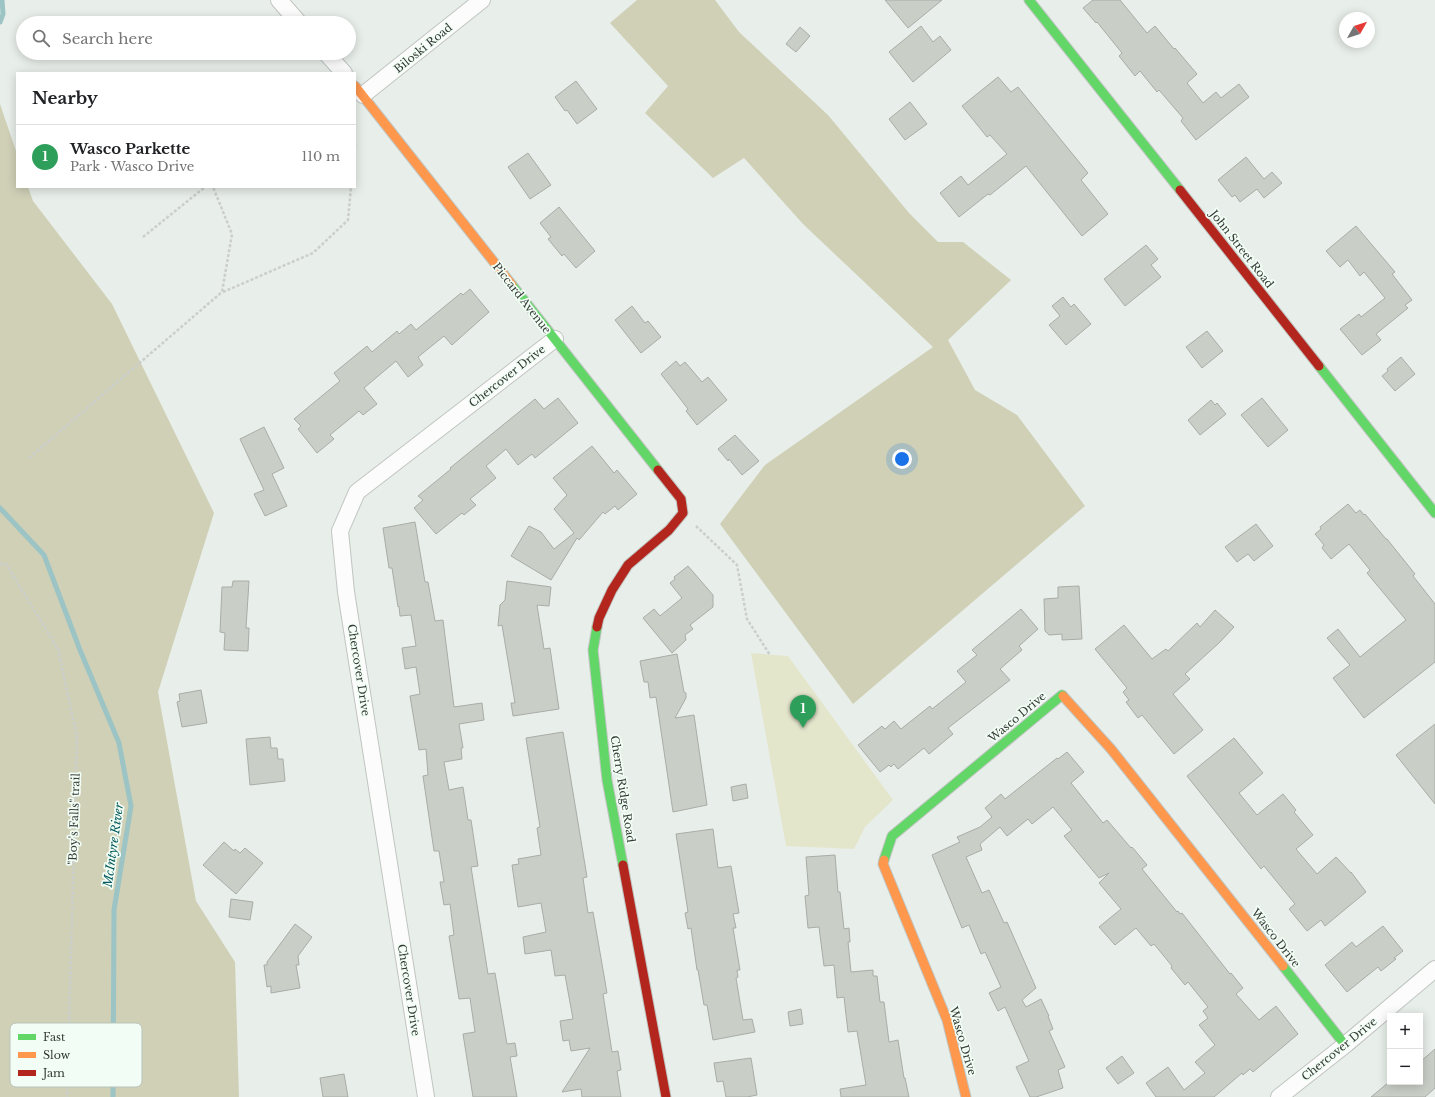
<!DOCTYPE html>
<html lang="en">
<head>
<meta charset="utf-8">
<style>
	body { margin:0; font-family:"Libre Baskerville",serif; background:#f6f6f6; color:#202124 }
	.controls { position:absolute; right:12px; bottom:12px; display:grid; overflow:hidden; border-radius:0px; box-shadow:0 2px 10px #0003 }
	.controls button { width:36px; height:36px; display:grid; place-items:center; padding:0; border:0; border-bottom:1px solid #e0e0e0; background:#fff; color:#202124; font:20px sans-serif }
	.compass { position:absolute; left:1339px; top:12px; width:36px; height:36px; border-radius:50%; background:#fff; box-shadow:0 2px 10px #0003; rotate:51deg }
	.you { position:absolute; left:902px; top:459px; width:14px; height:14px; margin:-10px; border:3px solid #fff; border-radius:50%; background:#1a73e8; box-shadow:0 0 0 6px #1a73e833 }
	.badge { display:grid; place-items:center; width:26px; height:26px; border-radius:50%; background:#737874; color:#fff; font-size:13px; font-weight:700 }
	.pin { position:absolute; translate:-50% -33px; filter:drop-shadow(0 1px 2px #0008) }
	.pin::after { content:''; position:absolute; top:21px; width:14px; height:12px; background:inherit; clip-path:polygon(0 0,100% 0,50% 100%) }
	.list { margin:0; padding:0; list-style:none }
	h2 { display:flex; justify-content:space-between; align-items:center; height:52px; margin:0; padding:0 16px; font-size:17px }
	h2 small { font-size:13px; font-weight:400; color:#757577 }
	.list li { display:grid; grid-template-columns:26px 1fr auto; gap:12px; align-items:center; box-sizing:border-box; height:64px; padding:0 16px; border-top:1px solid #e0e0e0 }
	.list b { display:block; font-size:15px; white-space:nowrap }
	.list p { margin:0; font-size:13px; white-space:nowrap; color:#757577 }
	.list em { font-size:13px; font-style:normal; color:#757577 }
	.icon { flex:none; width:22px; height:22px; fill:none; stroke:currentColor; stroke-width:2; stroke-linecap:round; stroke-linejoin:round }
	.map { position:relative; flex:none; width:1435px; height:1097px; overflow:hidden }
	.search { position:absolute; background:#fff; box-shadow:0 2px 10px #0003; left:16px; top:16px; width:340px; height:44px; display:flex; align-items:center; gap:10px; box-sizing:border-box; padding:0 14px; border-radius:22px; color:#757577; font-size:15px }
	.panel { position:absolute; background:#fff; box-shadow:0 2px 10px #0003; left:16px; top:72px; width:340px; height:116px; border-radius:0px }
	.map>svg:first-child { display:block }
	.green { fill:#e4e6cc }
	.forest { fill:#cfd0b6 }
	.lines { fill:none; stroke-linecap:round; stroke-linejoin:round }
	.stream { stroke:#9cc4c5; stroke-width:5 }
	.building { fill:#c9cfc6; stroke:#a9aca8 }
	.street-casing { stroke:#c0c5c1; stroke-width:18 }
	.fast-casing { stroke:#c0c5c1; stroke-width:11 }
	.slow-casing { stroke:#c0c5c1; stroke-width:11 }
	.jam-casing { stroke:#c0c5c1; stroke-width:11 }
	.path { stroke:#cbcecc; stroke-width:2.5; stroke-dasharray:3 2; stroke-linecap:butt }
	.street { stroke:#fcfcfc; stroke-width:16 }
	.fast { stroke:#63d668; stroke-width:9 }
	.slow { stroke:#ff974d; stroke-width:9 }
	.jam { stroke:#b3261e; stroke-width:9 }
	.labels { text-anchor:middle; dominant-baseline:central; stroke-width:3.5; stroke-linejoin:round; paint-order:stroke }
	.street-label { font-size:11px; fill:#343935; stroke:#f2fef5 }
	.water-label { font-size:12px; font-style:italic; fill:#01575b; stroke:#f2fef5 }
	.key { fill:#f2fef5; stroke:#b9c3bb; stroke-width:1 }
	.key-label { font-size:11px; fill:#343935 }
</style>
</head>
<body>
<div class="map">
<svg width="1435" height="1097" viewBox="0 0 1435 1097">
	<rect width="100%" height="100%" fill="#e8eee9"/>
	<path class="green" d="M751,653L788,656L893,800L865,827L854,849L786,846Z"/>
	<path class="forest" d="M637,0H715L739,32L828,115L909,213L938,242H963L1011,280L948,340L975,390L1017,415L1085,506L853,704L720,524L765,465L933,347L803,224L744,158L713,178L645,113L668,86L610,23Z
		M0,104L17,154V187H28L33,201L112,304L214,513L158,692L196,901L235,962L239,1097H0Z"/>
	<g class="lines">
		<path class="stream" d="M0,22L3,14L2,0
			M0,508L44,555L80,650L119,743L131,806L114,910L113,1097"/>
	</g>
	<path class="building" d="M885,0H942L908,28Z
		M1093,0H1120L1147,33L1155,26L1174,49L1175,48L1197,74L1187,83L1203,103L1216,92L1221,98L1239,84L1249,97L1196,140L1181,121L1183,118L1159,90L1157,92L1140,71L1135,76L1119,56L1122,53L1097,22L1096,23L1083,8Z
		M921,26L933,42L940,36L951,50L913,82L889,52Z
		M800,27L810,36L796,52L786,44Z
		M998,77L1011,92L1018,87L1088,173L1081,180L1108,214L1082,236L1026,166L990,195L988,194L959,217L940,193L961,176L968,185L1007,154L990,135L987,137L962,106Z
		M576,81L597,109L577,124L567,110L565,111L555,97Z
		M910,102L927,124L905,140L889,119Z
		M528,153L551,185L530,199L508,167Z
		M1246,157L1264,179L1272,172L1282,183L1264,198L1257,189L1240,202L1235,195L1232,197L1218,180Z
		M559,207L595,251L576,268L564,254L562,256L548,239L551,237L540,223Z
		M1356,226L1395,272L1392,274L1412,300L1405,305L1408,308L1376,334L1381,340L1362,355L1340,329L1359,314L1361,317L1385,298L1364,272L1360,276L1348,260L1340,267L1326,251Z
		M1146,245L1158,259L1151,265L1161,277L1125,306L1104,279Z
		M470,289L489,312L452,345L444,336L418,357L423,365L408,377L396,361L364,388L377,404L363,415L359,411L330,435L334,439L317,453L298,429L301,426L294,419L340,381L334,373L367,346L372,352L397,331L399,334L411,324L416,330L461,293L463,295Z
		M1063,297L1071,307L1074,304L1091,324L1066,345L1049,325L1060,316L1052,306Z
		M632,306L645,323L648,321L661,337L641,353L615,320Z
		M1207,331L1223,351L1202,368L1186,347Z
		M1401,357L1415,374L1395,391L1382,376L1388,371L1387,369Z
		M676,361L680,366L685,362L702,382L708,377L727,400L697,425L686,411L688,409L661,374Z
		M558,398L578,423L535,458L532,454L518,465L506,449L486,466L496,478L470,499L476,505L464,515L462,513L436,534L414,508L423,500L418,496L451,469L450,468L535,399L544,409Z
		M1262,398L1288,430L1268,447L1241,415Z
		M1211,400L1215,405L1217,403L1226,414L1200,435L1188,420Z
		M264,427L284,468L272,474L287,506L265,516L254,494L264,490L240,439Z
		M735,435L759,461L742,475L729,459L728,461L718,449Z
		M592,446L614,473L617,470L637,494L618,510L615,506L605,514L603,512L579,540L577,538L551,580L511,556L529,526L541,532L554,549L574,533L554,509L567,495L553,478Z
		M1348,504L1356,513L1360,510L1364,515L1365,514L1386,539H1387L1415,574L1413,576L1435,604V662L1364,718L1333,678L1350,665L1327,638L1338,629L1360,657L1406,620L1367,573L1370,570L1349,544L1331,559L1322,548L1324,545L1315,534L1321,529L1320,527Z
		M415,522L425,582H428L435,621L443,620L454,707L482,703L484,720L459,724L463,748H461L462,759L444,762L449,790L463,787L468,820H471L478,866L471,867L488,974L495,973L507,1044L515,1043L517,1056L510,1057L517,1097H473L463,1034L475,1032L470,998L459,999L449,936L454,935L450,904L444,905L440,882H444L439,851H434L423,776L428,775L426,749L419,750L410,696L420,694L416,667L405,669L402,648L416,646L411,615L400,616L399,606L398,607L392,568H389L383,528Z
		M1256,524L1273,546L1254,561L1248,554L1237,562L1225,547Z
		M688,566L713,595V607L690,625L693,629L685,635L686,640L672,653L643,618L654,609L660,616L682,598L670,583L675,579L674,577Z
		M233,581H249L246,628H249L248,651L224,650L225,633L220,632L222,587H232Z
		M507,581L551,587L549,606L537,605L544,649L550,648L559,709L513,716L511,703H515L502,625L498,626L500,605L505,600Z
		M1079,586L1082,639L1062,640V634L1049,635L1045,631L1044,599L1058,598V587Z
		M1021,609L1038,629L1019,646L1022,650L1000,669L1010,680L948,728L953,734L929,754L924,748L898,769L894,764L891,767L889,765L880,772L858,745L882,726L885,729L894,721L901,729L930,706L932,709L966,682L957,671L977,655L972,650Z
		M1215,610L1234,627L1220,642L1185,674L1190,679L1173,694L1203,730L1174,754L1142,715L1138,718L1126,702L1129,700L1123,692L1127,688L1095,649L1124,625L1152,659L1163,651L1166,649L1168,651L1197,623L1200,627Z
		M677,654L684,692L686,693V698L675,718L694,715L707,805L673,812L656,697L650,698L648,682H644L640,661Z
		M201,690L207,723L182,727L177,702L180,701L179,694Z
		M1435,724V804L1396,755Z
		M563,732L587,877L583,878L588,913L593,912L607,993L603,994L612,1052L618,1051L621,1070L617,1071L621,1097H582L581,1089L562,1092L590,1048L571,1051L569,1040L563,1041L560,1021L573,1019L565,975L555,976L551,950L525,954L523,937L546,932L541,903L518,907L512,865L519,864L518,859L541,855L537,828L540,827L526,738Z
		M270,737L271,748H277L278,759H283L285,781L250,785L246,739Z
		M1234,738L1263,773L1239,793L1257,815L1283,794L1296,810L1294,812L1313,835L1296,849L1317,874L1336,857L1351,873V872L1366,892L1325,926L1321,920L1307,931L1289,909L1295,904L1264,866L1261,869L1187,776Z
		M1067,752L1084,772L1071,783L1103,823L1107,820L1131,848L1132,847L1138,854L1147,865L1142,869L1177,912L1178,911L1180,914L1182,913L1230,974L1231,973L1243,988L1236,994L1259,1020L1276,1006L1298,1034L1253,1072L1250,1069L1243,1075L1242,1073L1214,1097H1156L1146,1083L1168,1067L1184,1090L1205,1073L1195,1062L1215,1045L1199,1025L1208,1018L1203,1011L1208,1007L1188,982L1185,985L1171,968L1172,966L1154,944L1151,946L1136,928L1115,945L1099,927L1121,909L1099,883L1109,873L1099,878L1064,836L1072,830L1053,807L1032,824L1028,819L1007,836L1000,827L980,844L982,850L966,857L982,893L989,890L1004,923L1007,922L1036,988L1022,1000L1026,1007L1041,999L1049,1016H1048L1053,1029L1049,1031L1065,1067L1058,1070L1063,1088L1036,1097H1030L1016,1067L1029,1061L1005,1007L998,1011L989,993L1001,987L985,952L981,954L969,925L962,928L932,855L960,842L957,837L980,827L992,817L985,808L1001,794L1005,799L1057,758L1058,759Z
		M746,784L748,798L733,801L731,787Z
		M713,829L718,868L731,866L739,913L733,914L736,928H733L740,970H737L738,977L736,978L743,1020L752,1019L755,1032L713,1040L707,1005H704L698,970H697L691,928L688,929L685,913L688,912L676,834Z
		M224,842L234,851L235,849L240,853L245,848L263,863L236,894L203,865Z
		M835,855L838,892H840L844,929L849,928L850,942H848L851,972L873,970V976H877L880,1002H884L889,1042L898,1040L904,1078H905L909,1097H841L840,1089L866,1085L857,1031L848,1032L844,997L837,998L834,965L824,966L819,927L808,928L805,896L809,895L806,857Z
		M231,899L253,902L250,920L229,917Z
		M295,924L312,937L298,956L299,965H296L300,988L271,993V986L267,987L264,965H267V962Z
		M1383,926L1403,951L1394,958L1396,959L1381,971L1378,967L1347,992L1325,965L1352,942L1356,947Z
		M801,1009L803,1024L790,1026L788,1012Z
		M1435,1049V1088L1425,1097H1371L1389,1082H1420V1062Z
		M1122,1056L1134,1073L1118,1084L1106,1068Z
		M751,1058L757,1095L747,1097H726L723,1081L717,1082L714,1063Z
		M344,1074L348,1097H323L320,1078Z"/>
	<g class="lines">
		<g class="street-casing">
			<path id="street" d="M279,0L299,23
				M326,53L344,73
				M363,95L482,0
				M426,1097L346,592L340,531L357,492L555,339
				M1279,1097L1345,1045L1435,969"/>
		</g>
		<g class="fast-casing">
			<path id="fast" d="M1029,0L1180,190
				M512,285L658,470
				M1319,366L1435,513
				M597,627L593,650L607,780L623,865
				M884,860L892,836L1062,695L1063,696
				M1283,966L1345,1045"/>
		</g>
		<g class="slow-casing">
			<path id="slow" d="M355,86L512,285
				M1063,696L1111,749L1283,966
				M884,860L883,864L947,1020L966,1097"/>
		</g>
		<g class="jam-casing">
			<path id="jam" d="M1180,190L1319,366
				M597,627L599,618L612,590L628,565L669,530L683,513L681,499L658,470
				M623,865L666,1097"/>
		</g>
		<path class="path" d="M355,143V147
			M143,237L205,187
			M223,292L313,253L348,220L351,187
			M29,458L222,292L232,234L213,187
			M696,526L737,565L747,619L770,655
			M0,564H6L58,649L77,737L67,1097"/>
		<use href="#street" class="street"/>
		<use href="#fast" class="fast"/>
		<use href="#slow" class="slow"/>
		<use href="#jam" class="jam"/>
	</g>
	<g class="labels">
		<g class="street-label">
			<text transform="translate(423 48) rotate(-39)">Biloski Road</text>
			<text transform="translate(1242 249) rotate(52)">John Street Road</text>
			<text transform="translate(522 298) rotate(52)">Piccard Avenue</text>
			<text transform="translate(507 376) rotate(-38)">Chercover Drive</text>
			<text transform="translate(359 670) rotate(81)">Chercover Drive</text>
			<text transform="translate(1017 717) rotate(-40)">Wasco Drive</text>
			<text transform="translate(623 789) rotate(81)">Cherry Ridge Road</text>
			<text transform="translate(74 819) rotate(-88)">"Boy's Falls" trail</text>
			<text transform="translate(1276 938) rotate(52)">Wasco Drive</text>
			<text transform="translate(409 990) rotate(81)">Chercover Drive</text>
			<text transform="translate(963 1041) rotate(74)">Wasco Drive</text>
			<text transform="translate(1339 1049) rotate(-39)">Chercover Drive</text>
		</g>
		<g class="water-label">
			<text transform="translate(113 845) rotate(-82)">McIntyre River</text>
		</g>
	</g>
	<rect x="10" y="1023" width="132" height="64" rx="6" class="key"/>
	<rect x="18" y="1034" width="18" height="6" fill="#63d668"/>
	<rect x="18" y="1052" width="18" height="6" fill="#ff974d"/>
	<rect x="18" y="1070" width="18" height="6" fill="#b3261e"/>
	<g class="key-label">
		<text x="43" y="1041">Fast</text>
		<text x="43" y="1059">Slow</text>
		<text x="43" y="1077">Jam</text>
	</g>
</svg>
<div class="controls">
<button>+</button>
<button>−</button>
</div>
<svg class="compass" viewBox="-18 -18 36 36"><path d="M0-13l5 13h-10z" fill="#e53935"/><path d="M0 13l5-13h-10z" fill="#757577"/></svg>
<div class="you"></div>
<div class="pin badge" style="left:803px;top:728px;background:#2e9e5b">1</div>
<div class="search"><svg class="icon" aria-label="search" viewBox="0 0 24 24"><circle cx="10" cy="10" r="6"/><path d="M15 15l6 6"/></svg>Search here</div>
<section class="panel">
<h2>Nearby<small></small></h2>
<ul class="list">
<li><span class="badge" style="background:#2e9e5b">1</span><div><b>Wasco Parkette</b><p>Park · Wasco Drive</p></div><em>110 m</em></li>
</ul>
</section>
</div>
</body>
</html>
